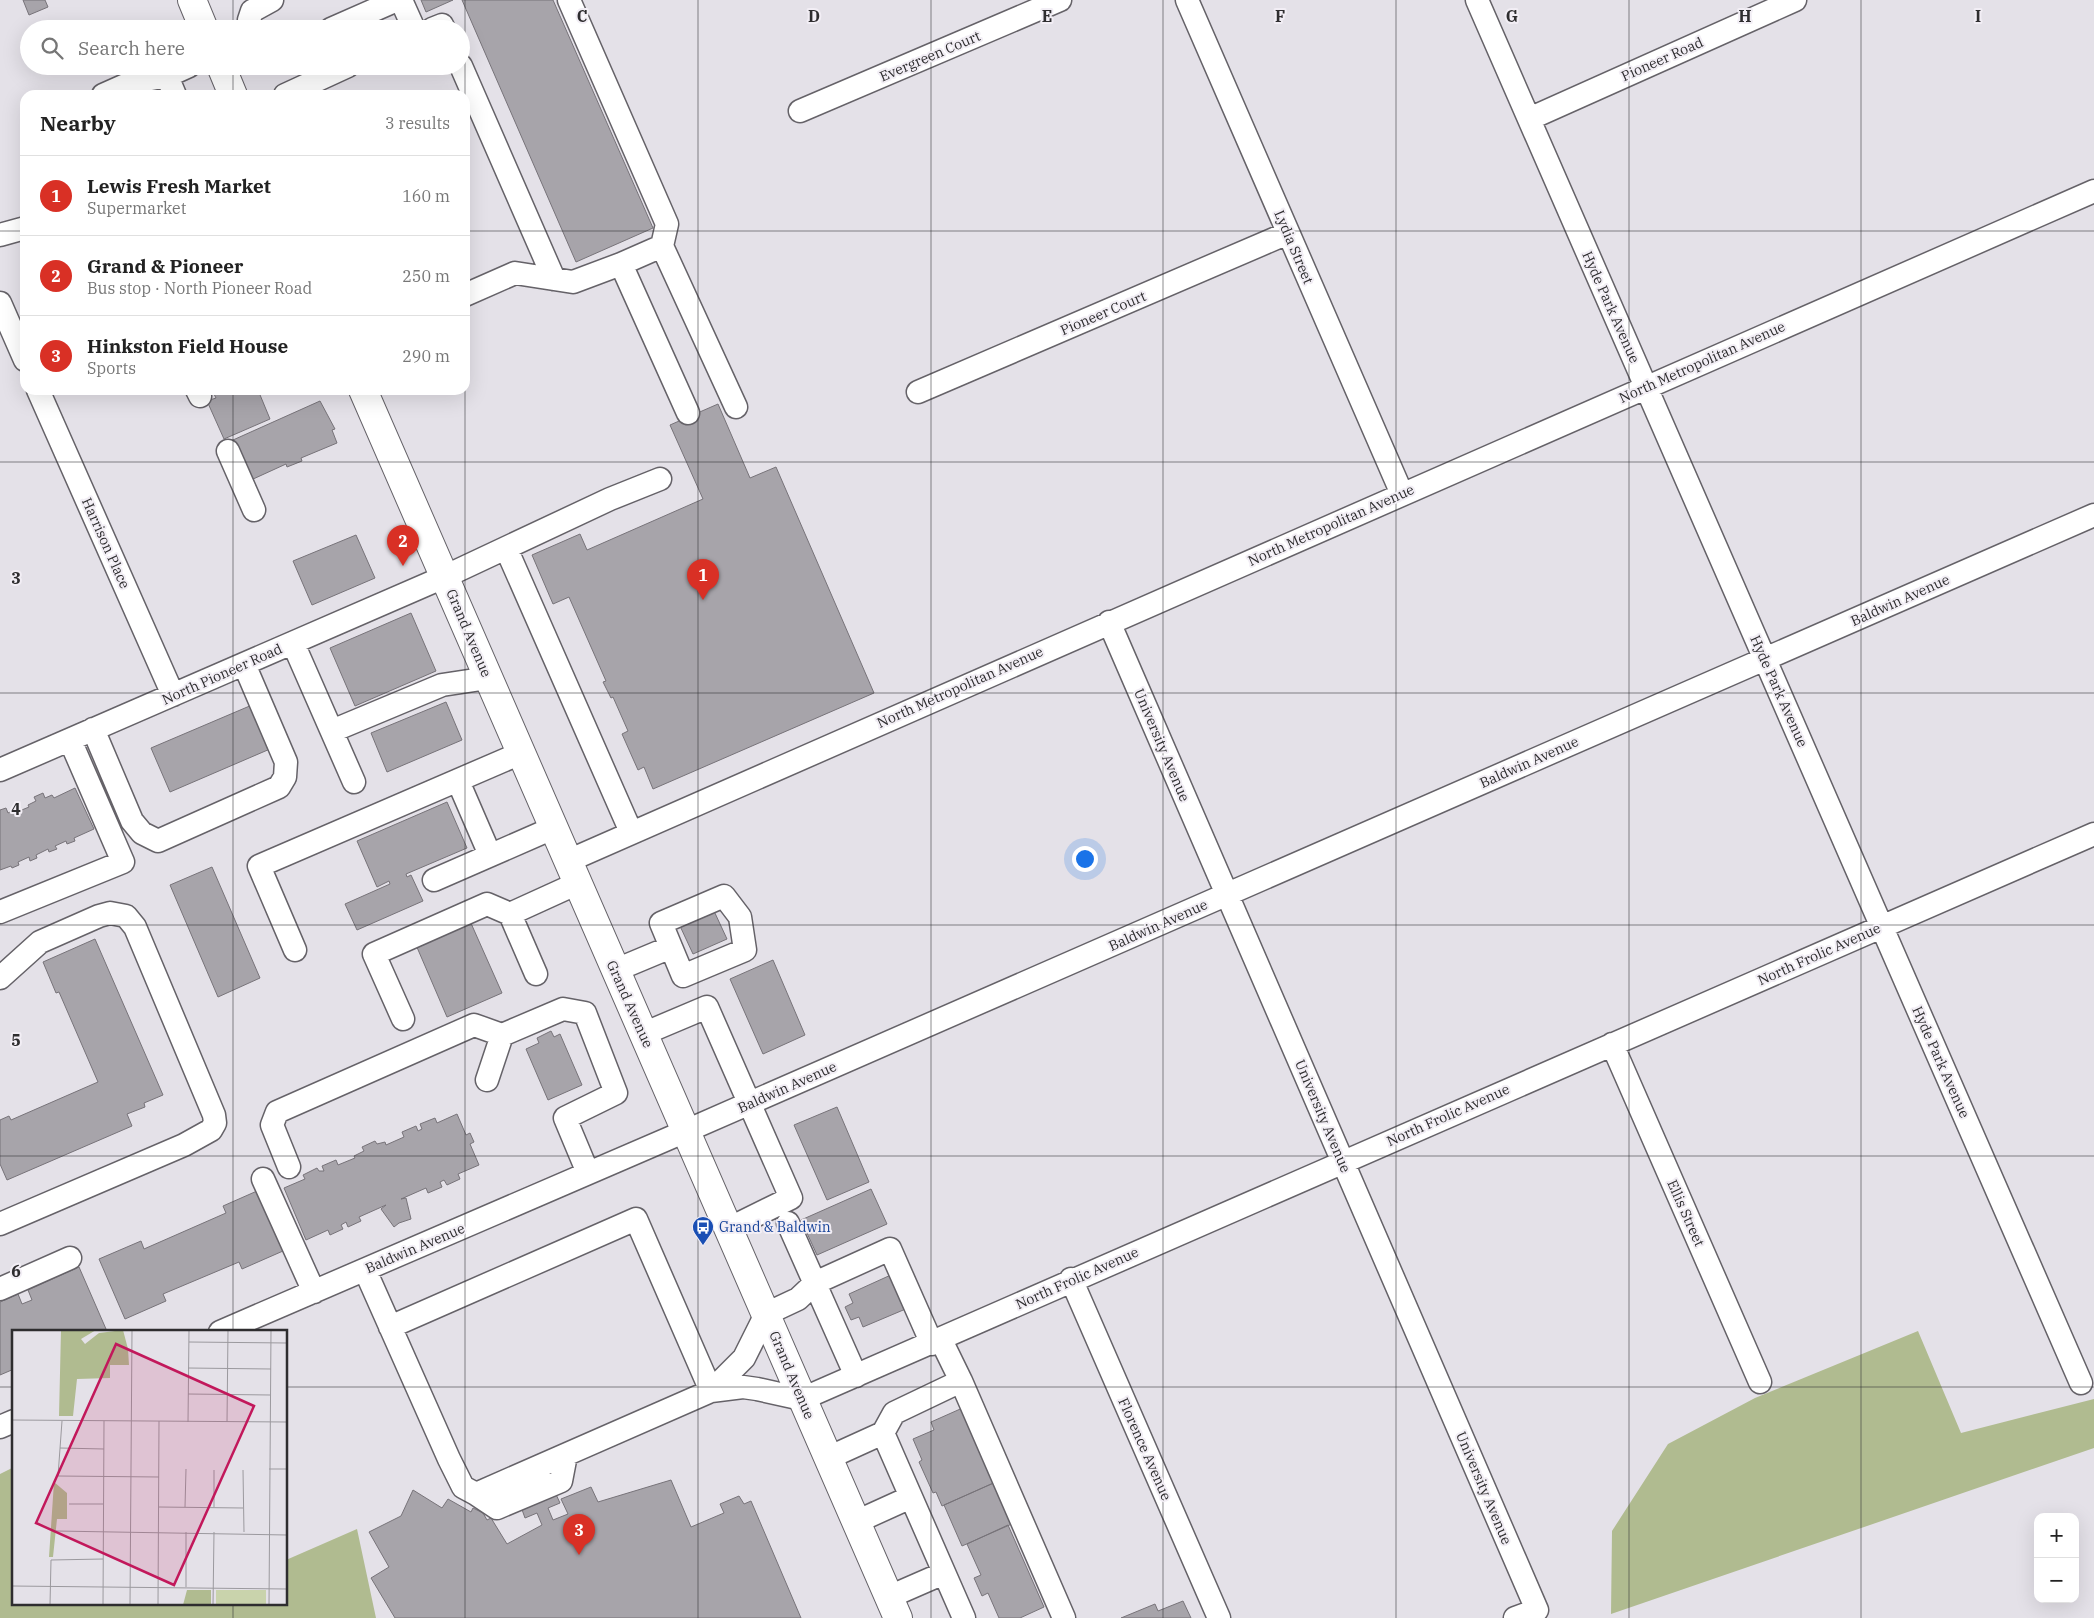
<!DOCTYPE html>
<html lang="en">
<head>
<meta charset="utf-8">
<style>
	body { margin:0; font-family:"IBM Plex Serif",serif; background:#f6f6f6; color:#222 }
	.controls { position:absolute; right:15px; bottom:15px; display:grid; overflow:hidden; border-radius:10px; box-shadow:0 5px 20px #0002 }
	.controls button { width:45px; height:45px; display:grid; place-items:center; padding:0; border:0; border-bottom:1px solid #e0e0e0; background:#fff; color:#222; font:25px sans-serif }
	.you { position:absolute; left:1084px; top:858px; width:18px; height:18px; margin:-12px; border:4px solid #fff; border-radius:50%; background:#1a73e8; box-shadow:0 0 0 8px #1a73e833 }
	.badge { display:grid; place-items:center; width:32px; height:32px; border-radius:50%; background:#d93025; color:#fff; font-size:16px; font-weight:700 }
	.pin { position:absolute; translate:-50% -41px; filter:drop-shadow(0 1px 2px #0008) }
	.pin::after { content:''; position:absolute; top:26px; width:18px; height:15px; background:inherit; clip-path:polygon(0 0,100% 0,50% 100%) }
	.list { margin:0; padding:0; list-style:none }
	h2 { display:flex; justify-content:space-between; align-items:center; height:65px; margin:0; padding:0 20px; font-size:21px }
	h2 small { font-size:16px; font-weight:400; color:#767676 }
	.list li { display:grid; grid-template-columns:32px 1fr auto; gap:15px; align-items:center; box-sizing:border-box; height:80px; padding:0 20px; border-top:1px solid #e0e0e0 }
	.list b { display:block; font-size:19px; white-space:nowrap }
	.list p { margin:0; font-size:16px; white-space:nowrap; color:#767676 }
	.list em { font-size:16px; font-style:normal; color:#767676 }
	.icon { flex:none; width:28px; height:28px; fill:none; stroke:currentColor; stroke-width:2; stroke-linecap:round; stroke-linejoin:round }
	.map { position:relative; flex:none; width:2094px; height:1618px; overflow:hidden }
	.search { position:absolute; background:#fff; box-shadow:0 5px 20px #0002; left:20px; top:20px; width:450px; height:55px; display:flex; align-items:center; gap:12px; box-sizing:border-box; padding:0 18px; border-radius:28px; color:#767676; font-size:19px }
	.panel { position:absolute; background:#fff; box-shadow:0 5px 20px #0002; left:20px; top:90px; width:450px; height:305px; border-radius:15px }
	.map>svg:first-child { display:block }
	.forest { fill:#b0bb90 }
	.building { fill:#a7a4aa; stroke:#777379 }
	.lines { fill:none; stroke-linecap:round; stroke-linejoin:round }
	.minor-casing { stroke:#656268; stroke-width:25 }
	.major-casing { stroke:#656268; stroke-width:30 }
	.minor { stroke:#fff; stroke-width:22 }
	.major { stroke:#fff; stroke-width:28 }
	.grid { fill:none; stroke:#2e2d2f; stroke-width:1; stroke-opacity:0.55 }
	.labels { text-anchor:middle; dominant-baseline:central; stroke-width:4; stroke-linejoin:round; paint-order:stroke }
	.street-label { font-size:14px; fill:#2e2d2f; stroke:#f2eef5 }
	.transit-label { font-size:14px; fill:#164399; stroke:#f2eef5; text-anchor:start }
	.inset-road { fill:none; stroke:#9b999e; stroke-width:1 }
	.view { fill:#c2185b; fill-opacity:0.15; stroke:#c2185b; stroke-width:2.5 }
	.inset-edge { fill:none; stroke:#2e2d2f; stroke-width:2.5 }
	.grid-label { font-size:16px; text-anchor:middle; font-weight:bold; fill:#2e2d2f; stroke:#f2eef5; stroke-width:4; stroke-linejoin:round; paint-order:stroke }
</style>
</head>
<body>
<div class="map">
<svg width="2094" height="1618" viewBox="0 0 2094 1618">
	<rect width="100%" height="100%" fill="#e4e1e8"/>
	<path class="forest" d="M1918,1331L1961,1433L2094,1399V1448L1611,1614L1612,1531L1668,1444L1755,1398Z
		M14,1467V1604H286V1560L357,1529L376,1618H0V1474Z"/>
	<path class="building" d="M23,0H45L48,7L29,15Z
		M421,0H453L426,12Z
		M462,0H553L653,228L576,262Z
		M212,390H258L270,419L224,439L207,401L216,398Z
		M320,401L335,429L332,430L337,443L301,458L302,461L287,467L286,464L251,480L233,440Z
		M718,404L750,478L776,467L874,693L653,789L644,767L638,770L622,734L628,731L613,697L611,698L603,682L606,681L569,597L553,604L532,555L580,534L587,550L703,499L670,425Z
		M356,535L375,578L312,605L293,561Z
		M411,613L436,671L355,706L330,648Z
		M446,702L462,740L387,772L371,733Z
		M252,705L270,749L170,792L151,748Z
		M75,788L94,829L74,838L75,841L67,844L66,841L55,846L57,849L49,852L48,849L36,855L37,858L30,861L29,857L18,862L19,865L12,868L11,866L0,870V810L6,808L8,813L16,809L17,812L29,807L28,805L36,801L34,797L43,793L45,798L52,795L54,798Z
		M447,802L467,848L406,874L407,877L411,875L423,901L357,930L345,904L390,884L389,881L377,887L357,841Z
		M212,867L260,978L218,997L170,885Z
		M714,911L727,939L693,954L680,926Z
		M470,921L502,993L447,1017L416,945Z
		M95,939L163,1095L144,1103L145,1107L127,1114L132,1126L7,1180L0,1164V1120L9,1116L11,1120L98,1082L59,992L56,993L43,962Z
		M773,960L805,1035L763,1054L730,979Z
		M551,1031L554,1037L560,1034L582,1085L548,1100L526,1049L539,1043L537,1038Z
		M837,1107L869,1182L827,1200L794,1125Z
		M457,1114L466,1135L470,1133L474,1142L470,1144L479,1165L458,1174L460,1179L447,1185L444,1180L440,1182L442,1187L428,1193L426,1188L401,1199L406,1198L411,1219L399,1223L394,1227L381,1209L386,1205L359,1217L361,1221L348,1227L346,1222L341,1225L343,1229L330,1235L328,1230L306,1240L284,1188L305,1179L303,1175L317,1168L319,1171H324L322,1166L336,1160L338,1165L355,1158L354,1156L364,1151L362,1147L375,1141L377,1144L385,1142L386,1145L404,1137L402,1132L416,1126L418,1131L422,1129L420,1124L435,1118L437,1123Z
		M871,1189L887,1224L817,1255L801,1220Z
		M257,1191L283,1251L242,1269L239,1262L163,1294L166,1301L125,1319L99,1259L141,1241L144,1249L226,1213L223,1206Z
		M79,1267L106,1329L99,1332H14V1369L0,1375V1302L18,1294L22,1304L32,1300L28,1290Z
		M893,1274L908,1308L863,1327L859,1317L851,1320L845,1307L853,1303L849,1294Z
		M967,1406L1000,1480L942,1506L936,1492L933,1493L919,1462L922,1460L913,1439L934,1430L931,1422Z
		M671,1480L691,1527L724,1513L720,1504L739,1496L744,1504L751,1501L801,1618H395L371,1578L389,1567L369,1532L401,1516L413,1490L442,1508L448,1499L471,1512L473,1508L483,1513L487,1520L491,1518L507,1544L542,1525L537,1513L525,1518L520,1504L554,1490L560,1503L548,1508L553,1520L568,1514L561,1499L591,1487L598,1502Z
		M996,1482L1014,1523L962,1546L944,1505Z
		M1008,1525L1044,1607L1020,1618H999L988,1593L982,1596L974,1578L981,1575L967,1544Z
		M1183,1601L1191,1618H1121L1155,1604L1158,1611Z"/>
	<g class="lines">
		<g class="minor-casing">
			<path id="minor" d="M401,0L414,29
				M569,0L667,224L662,246L621,264
				M1187,0L1402,494
				M1477,0L2081,1383
				M253,29L249,20L252,11L272,0
				M331,29L397,0
				M432,29L442,25L444,29
				M461,66L554,279
				M167,76L175,95
				M103,95L130,83L167,76L189,66
				M285,95L348,66
				M800,111L1060,0
				M1529,119L1795,0
				M0,235L25,228
				M662,246L736,407
				M465,295L515,273L573,282L621,264L688,413
				M0,303L25,360
				M38,390L173,695
				M197,390L200,396
				M918,392L1288,233
				M228,451L254,510
				M506,548L631,832
				M1109,622L1537,1610L1515,1618
				M293,643L354,782
				M93,729L132,821L142,833L158,841L279,787L285,777L286,762L244,664
				M332,731L442,685L488,678
				M0,770L444,577L610,499L660,479
				M458,781L490,855
				M568,861L2094,191
				M434,880L553,828
				M724,896L740,917L745,950L683,976L661,923Z
				M0,912L123,862L70,740
				M510,914L536,974
				M295,950L259,866L521,753
				M616,970L671,947
				M0,978L40,942L99,916L110,913L126,916L135,927L214,1115L215,1123L211,1130L184,1145L0,1224
				M403,1019L374,954L487,904L510,914L578,883
				M643,1034L707,1007L791,1198L728,1229
				M1612,1044L1760,1382
				M487,1080L502,1035
				M289,1167L272,1125L277,1112L474,1025L502,1035L563,1009L585,1013L616,1093L565,1118L588,1173
				M263,1179L314,1292
				M788,1223L856,1376
				M365,1270L449,1459L463,1487L476,1494L711,1391L743,1387L757,1389L802,1399L2094,834
				M1071,1279L1219,1618
				M0,1289L70,1258
				M390,1327L636,1219L711,1391
				M220,1332L686,1131L2094,515
				M941,1340L961,1381L1064,1618
				M711,1391L744,1358L766,1314L798,1299L815,1283L890,1249L932,1344
				M0,1427L14,1421
				M883,1433L894,1413L961,1381
				M828,1458L883,1433L964,1618
				M476,1494L497,1508L561,1481L566,1455
				M856,1522L911,1497
				M889,1597L944,1573"/>
		</g>
		<g class="major-casing">
			<path id="major" d="M192,0L204,29
				M221,66L233,95
				M363,390L898,1618"/>
		</g>
		<use href="#minor" class="minor"/>
		<use href="#major" class="major"/>
	</g>
	<path class="grid" d="M233,0V29M465,0V1618M698,0V1618M931,0V1618M1163,0V1618M1396,0V1618M1629,0V1618M1861,0V1618M233,66V95M0,231H25M465,231H2094M233,390V1332M0,462H2094M0,693H2094M0,925H2094M0,1156H2094M0,1387H14M286,1387H2094M233,1604V1618"/>
	<defs>
		<g id="bus-pin" transform="scale(1.125)"><path d="M0 17L-7.5 6A9.5 9.5 0 1 1 7.5 6Z" fill="#1a4fb4" stroke="#f2eef5"/><path d="M-5-6H5V4H4V6H2V4H-2V6H-4V4H-5ZM-3.5-4V0h7V-4ZM-3.5 1.2v1.5H-2V1.2ZM2 1.2v1.5H3.5V1.2Z" fill="#fff"/></g>
	</defs>
	<g fill-rule="evenodd">
		<use href="#bus-pin" x="703" y="1227"/>
	</g>
	<g class="labels">
		<g class="street-label">
			<text transform="translate(930 56) rotate(-23)">Evergreen Court</text>
			<text transform="translate(1662 59) rotate(-24)">Pioneer Road</text>
			<text transform="translate(1294 247) rotate(67)">Lydia Street</text>
			<text transform="translate(1611 307) rotate(66)">Hyde Park Avenue</text>
			<text transform="translate(1103 313) rotate(-23)">Pioneer Court</text>
			<text transform="translate(1702 362) rotate(-24)">North Metropolitan Avenue</text>
			<text transform="translate(1331 525) rotate(-24)">North Metropolitan Avenue</text>
			<text transform="translate(106 543) rotate(66)">Harrison Place</text>
			<text transform="translate(1900 600) rotate(-24)">Baldwin Avenue</text>
			<text transform="translate(469 633) rotate(67)">Grand Avenue</text>
			<text transform="translate(222 674) rotate(-24)">North Pioneer Road</text>
			<text transform="translate(960 687) rotate(-24)">North Metropolitan Avenue</text>
			<text transform="translate(1779 691) rotate(66)">Hyde Park Avenue</text>
			<text transform="translate(1162 745) rotate(67)">University Avenue</text>
			<text transform="translate(1529 762) rotate(-24)">Baldwin Avenue</text>
			<text transform="translate(1158 925) rotate(-24)">Baldwin Avenue</text>
			<text transform="translate(1819 954) rotate(-24)">North Frolic Avenue</text>
			<text transform="translate(630 1004) rotate(66)">Grand Avenue</text>
			<text transform="translate(1941 1062) rotate(66)">Hyde Park Avenue</text>
			<text transform="translate(787 1087) rotate(-24)">Baldwin Avenue</text>
			<text transform="translate(1448 1115) rotate(-24)">North Frolic Avenue</text>
			<text transform="translate(1323 1116) rotate(67)">University Avenue</text>
			<text transform="translate(1686 1213) rotate(66)">Ellis Street</text>
			<text transform="translate(415 1248) rotate(-23)">Baldwin Avenue</text>
			<text transform="translate(1077 1278) rotate(-24)">North Frolic Avenue</text>
			<text transform="translate(792 1375) rotate(67)">Grand Avenue</text>
			<text transform="translate(1145 1449) rotate(66)">Florence Avenue</text>
			<text transform="translate(1484 1488) rotate(67)">University Avenue</text>
		</g>
		<g class="transit-label">
			<text x="719" y="1227">Grand &amp; Baldwin</text>
		</g>
	</g>
	<g transform="translate(12 1330)">
		<rect width="275" height="275" fill="#e4e1e8"/>
		<path d="M204,260H254V275H204Z" fill="#c9d3ac"/>
		<path d="M49,0H84L69,9L73,14L87,3L111,0L116,19L117,35H98V48L65,49L61,86H47ZM42,152L55,163V189H45L41,227H37ZM175,260H199V275H171Z" fill="#b0bb90"/>
		<path class="inset-road" d="M177,12L275,13M176,38L259,39M176,64L258,65M0,90L275,92M50,91L46,146L147,147M176,92L177,0M215,92L216,0M48,118L92,119M257,139H275M231,140L232,202M57,174H91M147,177L231,178M173,177L174,139M202,177V140M44,201L275,205M174,202V257M0,256L275,259M38,275L39,230L91,229M91,275L92,91M118,275L120,0M146,275L147,91M201,275L202,202M257,275L259,0"/>
		<path class="view" d="M104,14L242,76L162,255L24,193Z"/>
		<rect width="275" height="275" class="inset-edge"/>
	</g>
	<g class="grid-label">
		<text x="582" y="22">C</text>
		<text x="814" y="22">D</text>
		<text x="1047" y="22">E</text>
		<text x="1280" y="22">F</text>
		<text x="1512" y="22">G</text>
		<text x="1745" y="22">H</text>
		<text x="1978" y="22">I</text>
		<text x="16" y="584">3</text>
		<text x="16" y="815">4</text>
		<text x="16" y="1046">5</text>
		<text x="16" y="1277">6</text>
	</g>
</svg>
<div class="controls">
<button>+</button>
<button>−</button>
</div>
<div class="you"></div>
<div class="pin badge" style="left:703px;top:600px">1</div>
<div class="pin badge" style="left:403px;top:566px">2</div>
<div class="pin badge" style="left:579px;top:1555px">3</div>
<div class="search"><svg class="icon" aria-label="search" viewBox="0 0 24 24"><circle cx="10" cy="10" r="6"/><path d="M15 15l6 6"/></svg>Search here</div>
<section class="panel">
<h2>Nearby<small>3 results</small></h2>
<ul class="list">
<li><span class="badge">1</span><div><b>Lewis Fresh Market</b><p>Supermarket</p></div><em>160 m</em></li>
<li><span class="badge">2</span><div><b>Grand &amp; Pioneer</b><p>Bus stop · North Pioneer Road</p></div><em>250 m</em></li>
<li><span class="badge">3</span><div><b>Hinkston Field House</b><p>Sports</p></div><em>290 m</em></li>
</ul>
</section>
</div>
</body>
</html>
